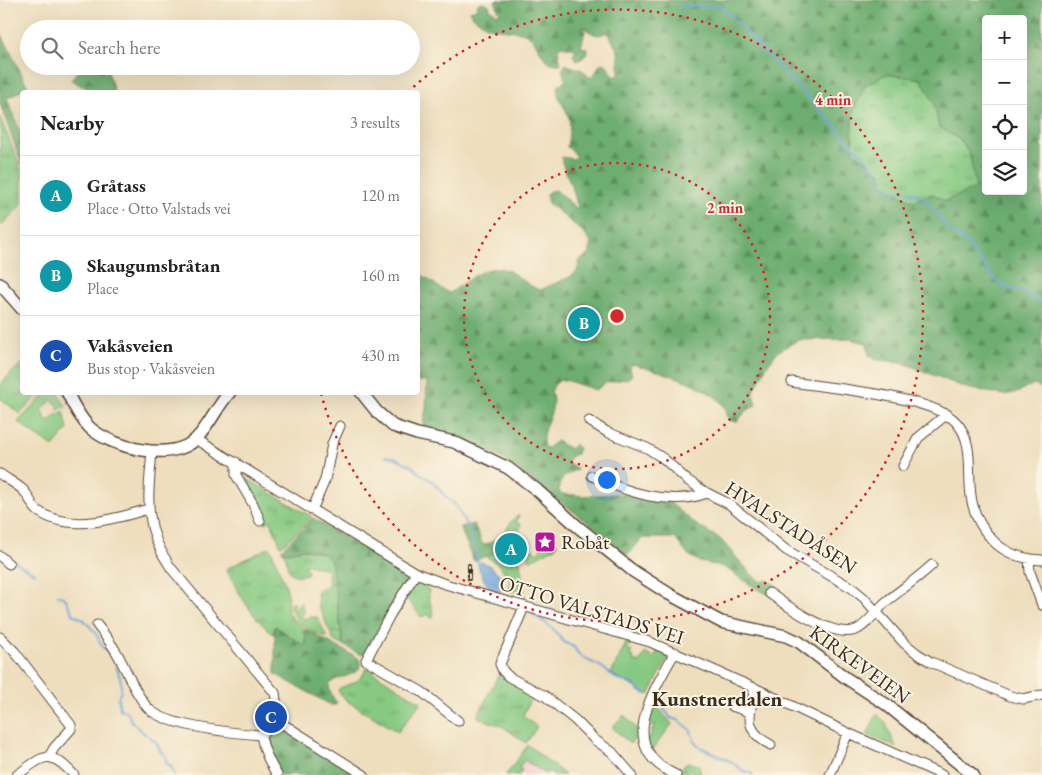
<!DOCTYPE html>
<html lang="en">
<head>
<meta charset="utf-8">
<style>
	body { margin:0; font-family:"EB Garamond",serif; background:#f2f2f2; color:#222 }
	.controls { position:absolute; right:15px; top:15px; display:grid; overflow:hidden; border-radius:5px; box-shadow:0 5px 20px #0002 }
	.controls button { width:45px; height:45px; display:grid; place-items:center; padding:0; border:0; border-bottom:1px solid #e0e0e0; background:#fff; color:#222; font:25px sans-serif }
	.you { position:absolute; left:606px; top:479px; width:18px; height:18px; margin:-12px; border:4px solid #fff; border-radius:50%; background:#1a73e8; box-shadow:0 0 0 8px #1a73e833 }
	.badge { display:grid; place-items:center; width:32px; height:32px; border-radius:50%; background:#b5179e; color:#fff; font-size:16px; font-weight:700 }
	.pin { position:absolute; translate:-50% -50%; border:2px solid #fff; box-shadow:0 1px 5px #0006 }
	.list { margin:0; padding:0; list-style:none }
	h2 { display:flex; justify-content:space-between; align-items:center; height:65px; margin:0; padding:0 20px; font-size:21px }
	h2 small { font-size:16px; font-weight:400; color:#767676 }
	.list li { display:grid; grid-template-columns:32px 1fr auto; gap:15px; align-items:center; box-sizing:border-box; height:80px; padding:0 20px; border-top:1px solid #e0e0e0 }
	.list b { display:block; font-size:19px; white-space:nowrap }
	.list p { margin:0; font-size:16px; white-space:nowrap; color:#767676 }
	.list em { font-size:16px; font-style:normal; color:#767676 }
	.icon { flex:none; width:28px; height:28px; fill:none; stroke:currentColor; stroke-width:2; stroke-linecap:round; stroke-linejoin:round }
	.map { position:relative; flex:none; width:1042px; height:775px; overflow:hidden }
	.search { position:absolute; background:#fff; box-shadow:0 5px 20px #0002; left:20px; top:20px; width:400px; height:55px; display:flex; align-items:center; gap:12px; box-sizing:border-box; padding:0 18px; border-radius:28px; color:#767676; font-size:19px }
	.panel { position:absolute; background:#fff; box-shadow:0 5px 20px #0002; left:20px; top:90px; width:400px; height:305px; border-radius:5px }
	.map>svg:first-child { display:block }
	.built { fill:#f7cfd5 }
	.grass { fill:url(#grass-tufts); stroke:#617a50 }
	.forest { fill:url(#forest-firs); stroke:#546c47; fill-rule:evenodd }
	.garden { fill:#87c982; stroke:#617a50 }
	.water { fill:url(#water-ripples); stroke:#52667b }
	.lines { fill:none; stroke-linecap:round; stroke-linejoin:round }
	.stream { stroke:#69a1d8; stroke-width:2 }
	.minor-casing { stroke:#564536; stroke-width:11 }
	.major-casing { stroke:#564536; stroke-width:14 }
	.minor { stroke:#fff; stroke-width:9 }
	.major { stroke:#fff; stroke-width:11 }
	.rail-casing { stroke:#3b2a1e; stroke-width:4 }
	.rail { stroke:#fcf5e5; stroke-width:2; stroke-dasharray:5.5; stroke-linecap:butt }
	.ring { fill:none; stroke:#d62828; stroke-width:2.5; stroke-dasharray:2.5 5 }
	.labels { text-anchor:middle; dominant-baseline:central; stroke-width:4; stroke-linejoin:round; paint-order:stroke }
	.street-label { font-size:20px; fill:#3b2a1e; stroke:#fcf5e5 }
	.poi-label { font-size:20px; fill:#3b2a1e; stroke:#fcf5e5; text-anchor:start }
	.neighbourhood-label { font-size:21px; font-weight:bold; fill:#3b2a1e; stroke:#fcf5e5 }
	.centre { fill:#d62828; stroke:#fcf5e5; stroke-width:2.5 }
	.ring-label { font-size:15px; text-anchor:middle; font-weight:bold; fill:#d62828; stroke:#fcf5e5; stroke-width:4; stroke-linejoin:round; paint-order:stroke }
</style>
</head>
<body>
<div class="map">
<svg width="1042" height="775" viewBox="0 0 1042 775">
	<defs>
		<pattern id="grass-tufts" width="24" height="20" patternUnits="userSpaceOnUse" patternTransform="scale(1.25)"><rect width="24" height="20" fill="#87c982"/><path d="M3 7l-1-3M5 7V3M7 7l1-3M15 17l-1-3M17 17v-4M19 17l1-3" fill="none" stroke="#70a36a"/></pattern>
		<pattern id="forest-firs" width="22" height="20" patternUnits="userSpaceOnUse" patternTransform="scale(1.25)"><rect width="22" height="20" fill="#6dad70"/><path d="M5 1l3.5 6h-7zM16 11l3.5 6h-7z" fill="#5b8d5b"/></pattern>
		<pattern id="water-ripples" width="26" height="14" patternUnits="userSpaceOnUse" patternTransform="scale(1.25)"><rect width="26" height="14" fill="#69a1d8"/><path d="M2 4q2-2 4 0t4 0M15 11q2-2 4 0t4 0" fill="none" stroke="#5883af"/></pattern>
	</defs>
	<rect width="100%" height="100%" fill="#fcf5e5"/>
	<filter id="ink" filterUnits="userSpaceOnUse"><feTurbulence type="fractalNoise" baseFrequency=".02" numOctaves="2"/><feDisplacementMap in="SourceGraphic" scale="10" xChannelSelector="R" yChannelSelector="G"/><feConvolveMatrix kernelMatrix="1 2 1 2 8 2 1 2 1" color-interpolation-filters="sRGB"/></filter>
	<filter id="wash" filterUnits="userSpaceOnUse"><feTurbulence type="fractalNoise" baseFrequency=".0096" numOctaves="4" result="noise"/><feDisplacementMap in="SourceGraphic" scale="20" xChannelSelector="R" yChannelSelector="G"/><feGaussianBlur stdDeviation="1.12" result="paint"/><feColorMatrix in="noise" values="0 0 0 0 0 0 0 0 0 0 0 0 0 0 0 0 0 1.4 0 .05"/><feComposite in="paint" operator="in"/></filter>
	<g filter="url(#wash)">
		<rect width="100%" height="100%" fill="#eedebd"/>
		<path class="built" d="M528,745L565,775H506Z"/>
		<path class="grass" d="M886,74L921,79L934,102L939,127L960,140L970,155L976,188L945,201L933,194L912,201L883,184L881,173L853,151L852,115L865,85Z
			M0,117L22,171V204L0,227Z
			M22,363V392L40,393L20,414L0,398V384Z
			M244,477L312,517L281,547L271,521L265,523Z
			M517,516H519L516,522L522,525L514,538L519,541L513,552L505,545C503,533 508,524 517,516Z
			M548,535L558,544L556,547L531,560L528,558L532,549L538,553Z
			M270,547L287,589L288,612L291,617L305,629L306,644L303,645L275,627L274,635C252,618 239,593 226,569Z
			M303,549L324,553L331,561L343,645L334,641L318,605L317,590L329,585L328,571L325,568L306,565L304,566L308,571L307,574C285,579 290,569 284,551L289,552Z
			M501,550L520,562L525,599L521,594L508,589L510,579L498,564L485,556Z
			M416,581L426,587L429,590C427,602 434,607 433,617L431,618L429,614L421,617L409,601L403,599Z
			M301,602L304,612L302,617L306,619L309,617H317L327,637C313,634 292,621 290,605L291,603H295L292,607L294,610L297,609V605Z
			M366,668L421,702L398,732L347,701L338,691L340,688C352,683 362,682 366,668Z
			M501,670L534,690L523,716L537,727L526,743L502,726L479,718L478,715Z
			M687,762L699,765L701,775H690L693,771L691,768L685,775L677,774Z"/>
		<path class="forest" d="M495,0H1042V388L1034,385L1026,387L1019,392L1004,395L966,388L901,362L876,360L869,355L867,343L850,339L798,340L777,352L766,367L753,393L756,405L745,412L737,422L731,421L727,416C728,389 653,369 632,364L630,368L632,375L629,378L605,383L596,390L565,380H560L554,385L551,392C559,414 538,426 544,447L547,448L557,441L570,449L575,444L578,449L577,454L573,455L567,460L569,464L578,469L564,476L559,485V491L562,494L584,496L615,494L660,498L669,502L698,526L719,538L755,578L761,582L768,580C774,584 784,591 784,599L781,600L755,588L724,567L700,562L687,554L675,538H642L629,554L623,553L611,540L520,471L501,458L461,439L442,433L429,432L424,428L423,423L426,409L427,380L418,382V272L440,288L449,293C455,291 457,287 462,284C476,274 492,263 509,271C520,277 528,286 540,290L570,277L577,271L580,260L590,254V244H592L582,231L548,203L546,194L550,191L556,190L576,208H578L573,190L562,162V157L573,159L576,157L574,152L567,147C568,138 571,127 569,118C567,107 546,88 566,81L562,70L566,64C575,69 584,67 588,77H593L600,64L604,63C610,67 610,73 616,77L619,75V54L608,32L599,35L594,34L582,27V29L585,31L581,47L587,48V54L580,60H576L573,55L576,49L561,46L558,49L561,64C542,66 541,47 531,37C524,29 499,31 487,26C481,23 476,18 471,15L470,11L476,9L478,4L482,2L489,5L490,9L497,14H500ZM986,19H1023V191H986ZM886,74L921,79L934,102L939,127L960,140L970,155L976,188L945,201L933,194L912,201L883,184L881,173L853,151L852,115L865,85Z
			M0,31L28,87L7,98L22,137V165L0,104Z
			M81,66H97L108,71L114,92H93L71,80Z
			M313,518L411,577L364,654H359L343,645L331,561C324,553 313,548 302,549C295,550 290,553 282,551V549Z
			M474,524L483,545L497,540L501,550L474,561L460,527Z
			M275,626L303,645L306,644L305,629L358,658L361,662C360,685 311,669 337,703L335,705H331L275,674Z
			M275,725H280L356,773L355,775H280C272,758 257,740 275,725Z"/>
		<path class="garden" d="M47,392L58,393L66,407L57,410L59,407L52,400L41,410L48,422L54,416L64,411L68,429L53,447L18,422Z
			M628,639L632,640L627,649L632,651L630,655L634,657L633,660L639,663L645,653L654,658L657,652L652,647L667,652L668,658L649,695L611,674Z
			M650,703L659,709L672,724L650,753L646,738L649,739L655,724L647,727Z
			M877,714L885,722L896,747L867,735Z
			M624,715L639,732L638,736L630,744L612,727Z
			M528,745L565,775H554L549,771L546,774L524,760L519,768L522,770L519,775H506Z"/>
		<path class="water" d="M481,562L489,565L502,577L501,588L499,593C487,591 480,574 478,564Z"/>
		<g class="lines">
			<path class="stream" d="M679,6H721L870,163L885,187L892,190L907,191L923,197L950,231L967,243L991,275L1004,288L1019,290L1036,301H1042
				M385,456L394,457L412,466L418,472L432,481L445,496L457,507L470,532L478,564
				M14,561L34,573
				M58,595L65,598L73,614L84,620L95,632L102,646L115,662L121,681
				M533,614L552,628L564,642L574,647C579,659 594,662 603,668C608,672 613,677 619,680C624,682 629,682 634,684L638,690L646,694
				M121,682V691L118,698L120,709L127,712L130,717
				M655,699L668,714L670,718L678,720L690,729L695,742L700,747L730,761L742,770L751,773L752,775
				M130,718L132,722L146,735
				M149,736L157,743L160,751C166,754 166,757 166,763L170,765L175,775"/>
		</g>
	</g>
	<g filter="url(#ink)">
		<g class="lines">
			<g class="minor-casing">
				<path id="minor" d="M792,382C829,388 932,396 956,422C977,444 965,480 973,506C976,517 981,527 989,536C1002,553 1021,559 1042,560
					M589,421L607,432L647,448L664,459L687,480L707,493L729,504L786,550L852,588L864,598L904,643L918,654L931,662L1010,696L1023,699L1042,695
					M196,439L416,573L445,584L650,642L759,690L848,733L942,775
					M152,451C148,498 143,527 171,568L275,693C279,715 275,719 261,735C263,750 269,762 277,775
					M236,462V475L253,504L260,521
					M903,466L918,438L947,414
					M0,474C7,479 16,484 22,489C30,496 31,506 38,511C69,533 116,519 148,509
					M592,476C627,492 669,507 707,493
					M312,510L325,480L332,444L340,426
					M0,556L9,564
					M1029,560L1030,572L1042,605
					M416,573L390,615L366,660L422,692L458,721
					M769,593C787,606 833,639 856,630C868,625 877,609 887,601C902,589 918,578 932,565
					M524,607L500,664L503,671L509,677L545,696L575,720L595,740L612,752L632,775
					M97,625C104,634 111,643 117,653C127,671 134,692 147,707C164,727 235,733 261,735
					M0,637L15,652L71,725V729L54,748L49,757
					M675,652C653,692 615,748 676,775
					M755,688C749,714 743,731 771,745
					M732,706L749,712
					M275,719L364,775
					M17,775C44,756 48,748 74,775
					M830,775L848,733"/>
			</g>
			<g class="major-casing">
				<path id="major" d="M0,284L22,309
					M67,392C73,405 80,418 90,428C113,448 172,463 196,439C210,425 217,406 230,392
					M361,392L377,412L393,426L417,434L454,442L508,468L537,490L577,526L633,571L669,594L721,622L786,636L799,642L846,678L887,705L973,775"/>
			</g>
			<use href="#minor" class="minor"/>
			<use href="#major" class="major"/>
			<g class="rail-casing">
				<path id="rail" d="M469,579V565"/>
			</g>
			<use href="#rail" class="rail"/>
		</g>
	</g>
	<g class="ring">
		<circle cx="617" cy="316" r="153"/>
		<path d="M408 92A306 306 0 1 1 321 393"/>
	</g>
	<defs>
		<g id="sight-square" transform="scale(1.125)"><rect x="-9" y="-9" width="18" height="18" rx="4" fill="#b5179e" stroke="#fcf5e5"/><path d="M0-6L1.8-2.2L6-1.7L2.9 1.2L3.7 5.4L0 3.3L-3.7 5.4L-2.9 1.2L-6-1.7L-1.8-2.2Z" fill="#fff"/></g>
	</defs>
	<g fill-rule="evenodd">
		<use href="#sight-square" x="545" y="542"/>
	</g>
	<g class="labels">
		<g class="street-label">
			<text transform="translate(791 527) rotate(33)">HVALSTADÅSEN</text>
			<text transform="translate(592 610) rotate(17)">OTTO VALSTADS VEI</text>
			<text transform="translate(860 664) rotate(36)">KIRKEVEIEN</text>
		</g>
		<g class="poi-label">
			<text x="561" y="542">Robåt</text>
		</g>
		<g class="neighbourhood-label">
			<text x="717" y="698">Kunstnerdalen</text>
		</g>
	</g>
	<circle cx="617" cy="316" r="8" class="centre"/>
	<g class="ring-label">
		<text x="833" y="105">4 min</text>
		<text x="725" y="213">2 min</text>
	</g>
</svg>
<div class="controls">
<button>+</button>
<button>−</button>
<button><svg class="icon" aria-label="locate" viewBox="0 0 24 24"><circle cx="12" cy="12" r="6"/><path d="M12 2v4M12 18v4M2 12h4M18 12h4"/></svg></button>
<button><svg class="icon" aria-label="layers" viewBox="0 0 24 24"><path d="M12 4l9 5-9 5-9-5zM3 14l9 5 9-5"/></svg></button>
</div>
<div class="you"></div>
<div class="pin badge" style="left:511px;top:549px;background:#0f9aa8">A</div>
<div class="pin badge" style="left:584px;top:323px;background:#0f9aa8">B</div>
<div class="pin badge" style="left:271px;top:717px;background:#1a4fb4">C</div>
<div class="search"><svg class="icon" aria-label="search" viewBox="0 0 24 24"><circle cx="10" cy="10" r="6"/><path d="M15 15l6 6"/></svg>Search here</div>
<section class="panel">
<h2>Nearby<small>3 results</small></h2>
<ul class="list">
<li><span class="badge" style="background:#0f9aa8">A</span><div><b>Gråtass</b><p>Place · Otto Valstads vei</p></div><em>120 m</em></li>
<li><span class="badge" style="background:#0f9aa8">B</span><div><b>Skaugumsbråtan</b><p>Place</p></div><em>160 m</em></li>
<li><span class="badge" style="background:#1a4fb4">C</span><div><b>Vakåsveien</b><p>Bus stop · Vakåsveien</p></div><em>430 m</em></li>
</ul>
</section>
</div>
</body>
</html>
